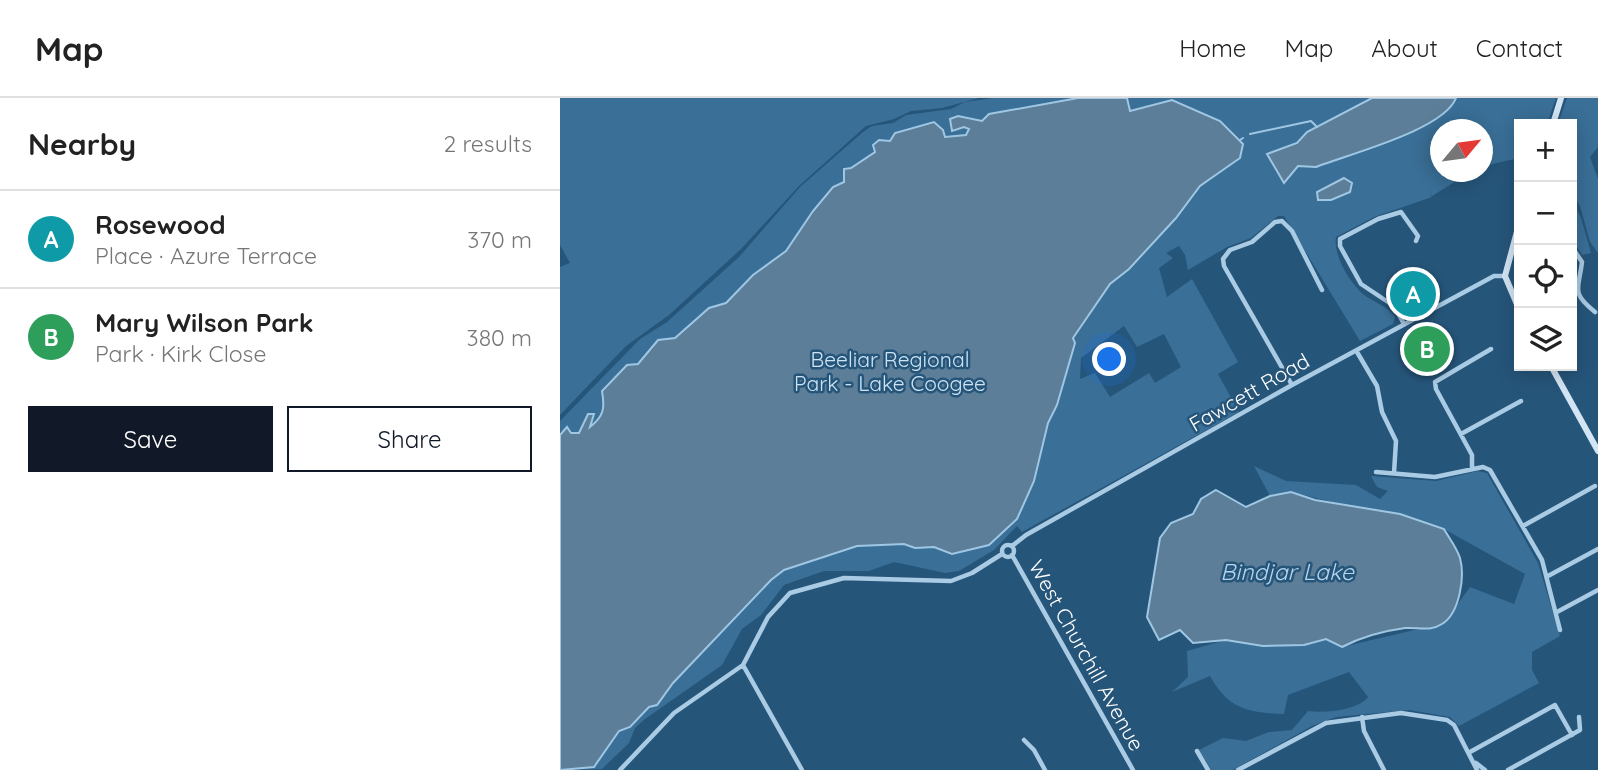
<!DOCTYPE html>
<html lang="en">
<head>
<meta charset="utf-8">
<style>
	body { margin:0; font-family:Quicksand,sans-serif; background:#f6f6f6; color:#222 }
	.controls { position:absolute; right:21px; top:21px; display:grid; overflow:hidden; border-radius:0px; box-shadow:0 4px 18px #0003 }
	.controls button { width:63px; height:63px; display:grid; place-items:center; padding:0; border:0; border-bottom:2px solid #e0e0e0; background:#fff; color:#222; font:35px sans-serif }
	.compass { position:absolute; left:870px; top:21px; width:63px; height:63px; border-radius:50%; background:#fff; box-shadow:0 4px 18px #0003; rotate:61deg }
	.you { position:absolute; left:550px; top:262px; width:24px; height:24px; margin:-18px; border:5px solid #fff; border-radius:50%; background:#1a73e8; box-shadow:0 0 0 10px #1a73e833 }
	.badge { display:grid; place-items:center; width:46px; height:46px; border-radius:50%; background:#111827; color:#fff; font-size:23px; font-weight:700 }
	.pin { position:absolute; translate:-50% -50%; border:4px solid #fff; box-shadow:0 2px 7px #0006 }
	.list { margin:0; padding:0; list-style:none }
	h2 { display:flex; justify-content:space-between; align-items:center; height:91px; margin:0; padding:0 28px; font-size:30px }
	h2 small { font-size:23px; font-weight:400; color:#767676 }
	.list li { display:grid; grid-template-columns:46px 1fr auto; gap:21px; align-items:center; box-sizing:border-box; height:98px; padding:0 28px; border-top:2px solid #e0e0e0 }
	.list b { display:block; font-size:26px; white-space:nowrap }
	.list p { margin:0; font-size:23px; white-space:nowrap; color:#767676 }
	.list em { font-size:23px; font-style:normal; color:#767676 }
	.actions { display:flex; gap:14px; padding:21px 28px }
	.actions a { flex:1; padding:16px 0; border:2px solid #111827; border-radius:0px; text-align:center; font-size:24px; color:#111827 }
	.actions .main { background:#111827; color:#fff }
	.icon { flex:none; width:38px; height:38px; fill:none; stroke:currentColor; stroke-width:2; stroke-linecap:round; stroke-linejoin:round }
	.map { position:relative; flex:none; width:1038px; height:672px; overflow:hidden }
	header { display:flex; align-items:center; gap:42px; box-sizing:border-box; height:98px; padding:0 35px; background:#fff; border-bottom:2px solid #e0e0e0 }
	header strong { font-size:33px }
	nav { display:flex; gap:38px; margin-inline-start:auto; font-size:24px }
	main { display:flex }
	aside { flex:1; background:#fff }
	.map>svg:first-child { display:block }
	.green { fill:#3a6f97; fill-rule:evenodd }
	.water { fill:#5c7e98; stroke:#9fc7e4; stroke-width:2 }
	.lines { fill:none; stroke-linecap:round; stroke-linejoin:round }
	.stream { stroke:#9fc7e4; stroke-width:2 }
	.street { stroke:#aacbe4; stroke-width:4.5 }
	.secondary { stroke:#d3e5f4; stroke-width:6 }
	.labels { text-anchor:middle; dominant-baseline:central; stroke-width:5; stroke-linejoin:round; paint-order:stroke }
	.park-label { font-size:21px; fill:#cde3f3; stroke:#26557a }
	.street-label { font-size:21px; fill:#fff; stroke:#26557a }
	.water-label { font-size:23px; font-style:italic; fill:#b5d4ec; stroke:#26557a }
</style>
</head>
<body>
<header>
<strong>Map</strong>
<nav><a>Home</a><a>Map</a><a>About</a><a>Contact</a></nav>
</header>
<main>
<aside>
<h2>Nearby<small>2 results</small></h2>
<ul class="list">
<li><span class="badge" style="background:#0f9aa8">A</span><div><b>Rosewood</b><p>Place · Azure Terrace</p></div><em>370 m</em></li>
<li><span class="badge" style="background:#2e9e5b">B</span><div><b>Mary Wilson Park</b><p>Park · Kirk Close</p></div><em>380 m</em></li>
</ul>
<div class="actions"><a class="main">Save</a><a>Share</a></div>
</aside>
<div class="map">
<svg width="1038" height="672" viewBox="0 0 1038 672">
	<rect width="100%" height="100%" fill="#26557a"/>
	<path class="green" d="M0,0H419L382,10L351,13L334,21L306,28L239,88L181,151L109,217L66,248L0,317V169L10,165L0,147Z
		M433,0H996L987,26H959V60L923,68L922,32H880V74H911L872,98L868,92L872,99L814,119L776,139C773,158 790,185 804,197C816,206 827,207 835,219L833,226L800,243L724,118H718L691,140L667,149L628,172L625,157L619,148L606,155L613,160L599,170L607,199L632,181L678,264L658,276L679,314L462,434L457,428L434,452L399,473L385,475L334,464L309,473H264L224,487L201,517L182,531L162,567L85,621L75,630L69,645L42,671L0,672V323L80,241L107,224L179,159L240,89L303,34L312,28L333,25L346,17L391,11L405,4ZM564,228L577,249L604,236L621,269L595,285L589,275L550,299L535,275L520,281L521,260Z
		M1007,0H1038V49L1030,59L1038,81V155L1030,144L1020,108L1012,94V26H998Z
		M1012,102L1021,120L1031,155L1022,157L1012,141Z
		M860,226L885,271L873,277L848,232Z
		M694,368L726,383L796,387L820,401L828,393L817,389L811,378L876,383L918,373L927,375L978,465L1000,538L972,554V572L979,585L899,628L890,619L849,612L776,619L752,628L673,672H651L639,652L663,640L686,643L709,634L732,632L748,613C764,615 797,613 808,599L789,574L728,597L724,616C689,615 668,611 650,578L612,594L628,579L627,553L666,542L703,548L744,547L766,541L782,549L884,525L910,489L954,506L965,476L884,431L731,394L710,398Z"/>
	<path class="water" d="M518,0H567L570,13L612,2L660,23L683,46L680,60L640,88L616,120L569,171L550,186L513,240L515,245L497,307L488,325L474,383L457,421L429,447L392,456L374,449L355,450L344,446L297,448L224,472L211,482L113,585L97,607L89,609L70,629L59,633L34,669L0,672V337L7,329L11,335H19L28,316H34L30,329C44,318 45,310 42,293L67,267L78,266L98,242L115,240L149,210L166,205L193,177L226,153L253,113L273,89L284,84V71L291,70L315,54L313,47L319,42L330,43L335,35L374,24L383,32L385,39L406,37L409,31L404,29L392,33L390,21L398,18L422,23L429,16Z
		M812,0H896C884,32 789,56 756,69L738,68L724,85L707,56L737,45L747,34Z
		M784,80L792,85L790,94L771,102H758L757,94Z
		M656,392L686,409L710,398L731,394L755,402L840,416L884,431C889,440 897,450 900,460C905,478 900,515 882,526C870,534 858,529 845,530C823,533 801,539 782,549L766,541L744,547L703,548L666,542L633,545L620,532L599,542L587,519L600,440L611,425L633,416L641,401Z"/>
	<g class="lines">
		<path class="stream" d="M690,36L751,23L757,29
			M680,42L683,40"/>
		<path class="street" d="M1012,149L1022,164C1019,191 1010,194 1035,214
			M844,226L834,208L801,186L780,148V141L818,121L841,114L858,138L856,143
			M797,254L817,288L822,314L836,343L834,375
			M732,287L664,168L663,161L670,152L692,144L715,124L722,123L732,133L762,192
			M901,336L961,303
			M912,371V357L876,291L875,284L931,251
			M816,374L875,379L923,369L930,372L982,462L1000,532
			M963,428L1035,388
			M442 453a6 6 0 1 1 12 0a6 6 0 1 1-12 0Z
			M452,448L466,437L732,287L934,178H945
			M452,457L573,672
			M988,478L1038,451
			M997,514L1038,492
			M183,567L242,672
			M802,619L804,633L824,672
			M464,642L474,652L485,672
			M637,653L648,672
			M910,654L995,607L1012,637
			M916,665L925,672
			M60,672L114,615L183,567L208,519L230,495L284,480L391,483L412,475L442,456
			M678,672L766,625L841,615L887,622L894,627L917,672
			M948,672L1020,632L1019,619"/>
		<path class="secondary" d="M993,26L1001,0
			M959,126L945,178L959,211
			M991,268L1038,353"/>
	</g>
	<g class="labels">
		<g class="park-label">
			<text x="330" y="261">Beeliar Regional<tspan x="330" dy="24">Park - Lake Coogee</tspan></text>
		</g>
		<g class="street-label">
			<text transform="translate(689 294) rotate(-30)">Fawcett Road</text>
			<text transform="translate(527 557) rotate(61)">West Churchill Avenue</text>
		</g>
		<g class="water-label">
			<text x="727" y="473">Bindjar Lake</text>
		</g>
	</g>
</svg>
<div class="controls">
<button>+</button>
<button>−</button>
<button><svg class="icon" aria-label="locate" viewBox="0 0 24 24"><circle cx="12" cy="12" r="6"/><path d="M12 2v4M12 18v4M2 12h4M18 12h4"/></svg></button>
<button><svg class="icon" aria-label="layers" viewBox="0 0 24 24"><path d="M12 4l9 5-9 5-9-5zM3 14l9 5 9-5"/></svg></button>
</div>
<svg class="compass" viewBox="-18 -18 36 36"><path d="M0-13l5 13h-10z" fill="#e53935"/><path d="M0 13l5-13h-10z" fill="#767676"/></svg>
<div class="you"></div>
<div class="pin badge" style="left:853px;top:196px;background:#0f9aa8">A</div>
<div class="pin badge" style="left:867px;top:251px;background:#2e9e5b">B</div>
</div>
</main>
</body>
</html>
